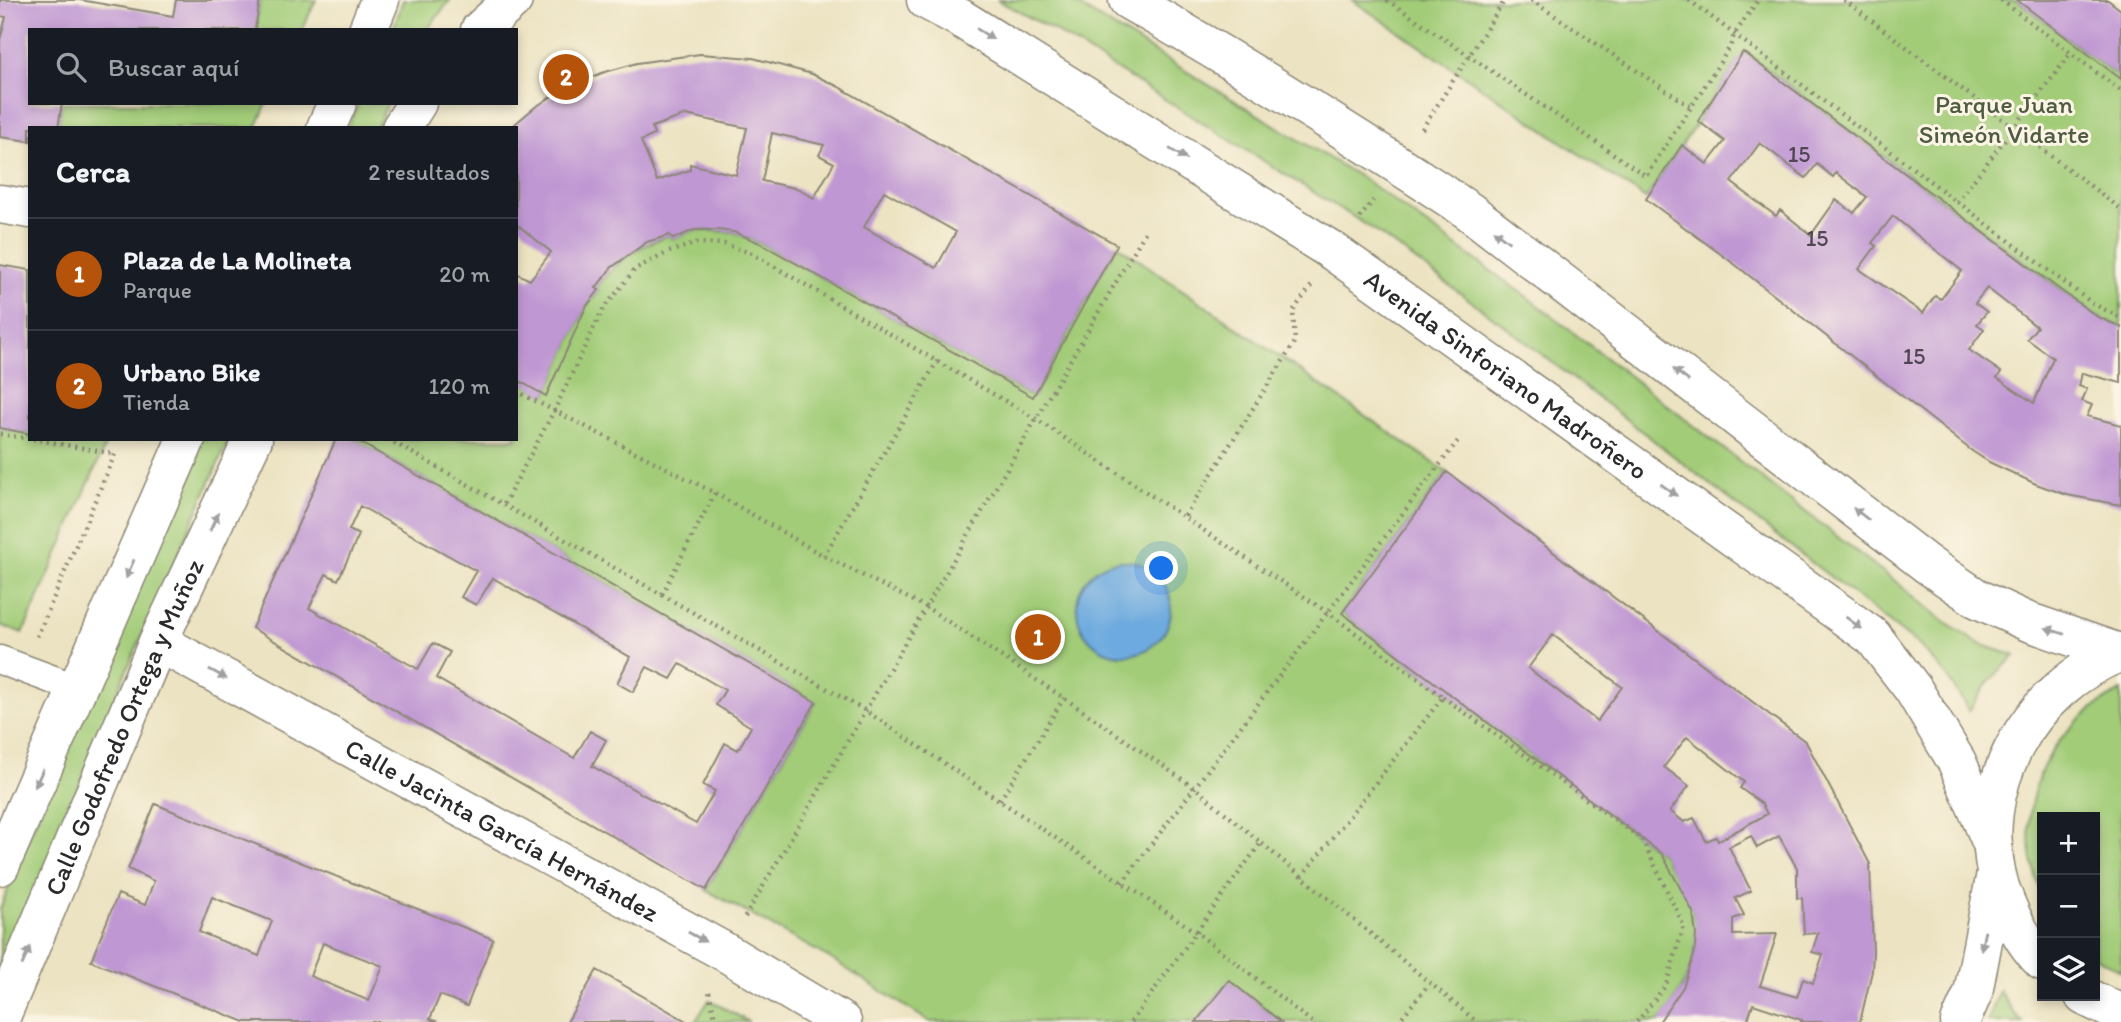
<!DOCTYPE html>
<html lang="es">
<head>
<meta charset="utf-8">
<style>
	body { margin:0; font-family:Itim,sans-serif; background:#20242c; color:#f1f3f6 }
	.controls { position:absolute; right:21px; bottom:21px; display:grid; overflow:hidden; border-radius:0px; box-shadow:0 4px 10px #0003 }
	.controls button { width:63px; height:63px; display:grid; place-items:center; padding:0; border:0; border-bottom:2px solid #363941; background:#171b24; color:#f1f3f6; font:35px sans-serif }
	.you { position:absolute; left:1162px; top:569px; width:24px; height:24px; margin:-18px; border:5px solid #fff; border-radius:50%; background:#1a73e8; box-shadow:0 0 0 10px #1a73e833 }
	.badge { display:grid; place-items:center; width:46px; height:46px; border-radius:50%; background:#b45309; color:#fff; font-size:23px; font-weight:700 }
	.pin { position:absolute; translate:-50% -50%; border:4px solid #fff; box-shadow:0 2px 7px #0006 }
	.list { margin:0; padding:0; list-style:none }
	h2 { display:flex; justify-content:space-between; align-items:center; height:91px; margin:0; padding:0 28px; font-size:30px }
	h2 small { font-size:23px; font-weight:400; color:#9ea1a6 }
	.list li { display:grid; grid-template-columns:46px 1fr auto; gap:21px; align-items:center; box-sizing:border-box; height:112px; padding:0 28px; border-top:2px solid #363941 }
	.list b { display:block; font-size:26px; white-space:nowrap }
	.list p { margin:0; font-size:23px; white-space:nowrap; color:#9ea1a6 }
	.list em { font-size:23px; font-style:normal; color:#9ea1a6 }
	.icon { flex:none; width:38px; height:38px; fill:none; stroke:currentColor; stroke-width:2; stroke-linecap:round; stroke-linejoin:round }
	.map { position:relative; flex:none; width:2121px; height:1022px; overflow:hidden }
	.search { position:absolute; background:#171b24; box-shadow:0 4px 10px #0003; left:28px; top:28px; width:490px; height:77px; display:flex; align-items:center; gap:18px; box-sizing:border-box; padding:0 24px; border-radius:0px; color:#9ea1a6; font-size:26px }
	.panel { position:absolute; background:#171b24; box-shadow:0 4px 10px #0003; left:28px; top:126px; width:490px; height:315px; border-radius:0px }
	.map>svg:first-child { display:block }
	.green { fill:#a2cc78; stroke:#667c52; stroke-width:2 }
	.water { fill:#6daadf; stroke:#4c6a85; stroke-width:2 }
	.building { fill:#bf97d3; fill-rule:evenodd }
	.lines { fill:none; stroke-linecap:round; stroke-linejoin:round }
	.pedestrian-casing { stroke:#8c8776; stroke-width:31 }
	.minor-casing { stroke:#8c8776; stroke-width:41 }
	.secondary-casing { stroke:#8c8776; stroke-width:41 }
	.path { stroke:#8c8776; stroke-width:4.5; stroke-dasharray:2 5; stroke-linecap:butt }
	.pedestrian { stroke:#fff; stroke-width:28 }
	.minor { stroke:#fff; stroke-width:38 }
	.secondary { stroke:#fff; stroke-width:38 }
	.oneway { fill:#a0a0a0 }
	.labels { text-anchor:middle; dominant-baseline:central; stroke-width:6; stroke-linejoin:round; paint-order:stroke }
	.number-label { font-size:23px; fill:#504655 }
	.park-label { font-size:26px; fill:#4f5b42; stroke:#fcf5e5 }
	.street-label { font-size:26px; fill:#2b2b2b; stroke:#fcf5e5 }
</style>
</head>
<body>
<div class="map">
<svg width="2121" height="1022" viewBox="0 0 2121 1022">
	<rect width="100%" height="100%" fill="#fcf5e5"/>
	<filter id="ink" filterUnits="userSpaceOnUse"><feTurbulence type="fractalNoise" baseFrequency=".0143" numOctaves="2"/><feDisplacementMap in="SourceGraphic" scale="14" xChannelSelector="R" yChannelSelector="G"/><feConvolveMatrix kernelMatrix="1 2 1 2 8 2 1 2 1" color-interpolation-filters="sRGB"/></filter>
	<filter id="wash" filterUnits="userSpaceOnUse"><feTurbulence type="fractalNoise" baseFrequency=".00686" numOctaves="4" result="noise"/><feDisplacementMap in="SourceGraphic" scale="28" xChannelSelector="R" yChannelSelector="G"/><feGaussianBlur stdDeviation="1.57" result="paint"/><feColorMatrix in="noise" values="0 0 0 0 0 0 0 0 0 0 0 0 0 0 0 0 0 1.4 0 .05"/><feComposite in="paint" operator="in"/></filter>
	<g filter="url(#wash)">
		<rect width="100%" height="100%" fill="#ece3c2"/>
		<path class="green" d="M260,0H316L302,30H255Z
			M403,0H450L427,30H393Z
			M997,0H1069L1365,180L1527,297L1900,585L1947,624L1980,644L2015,656L1988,682L1969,711L1947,676L1920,646L1505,326L1371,228L1053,30Z
			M1352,0H2017L2121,79V327L2098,317L1744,52L1646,199Z
			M62,103H267L256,128H58Z
			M359,103H388L376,128H347Z
			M694,230L734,232L760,243L1033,397L1117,245L1447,472L1342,613L1662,854C1672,872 1687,892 1693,912C1706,951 1682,993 1659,1022H1281L1229,981L1196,1022H930L828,957L706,890L816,702L354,439H516V379L546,395L586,307L599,291L596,288C617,261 639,245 670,235L673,239Z
			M0,428L30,434V439H108L23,633L0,625Z
			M198,439H229L121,683L0,982V909L96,672Z
			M2121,691V971L2095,957V817H2042V896C2010,810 2039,734 2121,691Z
			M1999,990L2012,1011L2023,1022H1988Z
			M709,1000L749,1022H695Z"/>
		<path class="water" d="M1077 608a47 47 0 1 1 94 0a47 47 0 1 1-94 0Z"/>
		<g id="blocks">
			<path class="building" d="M0,0H80L173,16L176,0H260L255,30H30V103H62L58,128H30V141L0,137V40L6,17L0,16Z
				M2017,0H2108L2121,10V79Z
				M1743,52L2063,292L2098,317L2121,327V383L2082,373L2079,386L2087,389L2082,401L2092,405L2087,416L2121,425V505L2067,495L2036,484L1989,462L1972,451L1737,266L1646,199L1682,145L1707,164L1725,141L1698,121ZM1760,143L1806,178L1817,164L1833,177L1836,173L1867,197L1854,213L1836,200L1811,235L1780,210L1776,216L1731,182ZM1893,216L1962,271L1941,299L1935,296L1923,313L1859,269L1876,246L1872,243ZM1987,288L2037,327L2027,339L2053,358L2034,403L1997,378L2001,372L1969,350L1984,329L1977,324L1987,312L1975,303Z
				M700,54L753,58L812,74L837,86L1117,245L1033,397L760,243L734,232L717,230H694L673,239L670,235L647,242L611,268L596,288L599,290L586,307L546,396L516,379V273L530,280L551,252L519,226L516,230V128H510L534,108L563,89L602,73L637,63ZM686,115L747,128L736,175L690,164V170L657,181L641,141L654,135L652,127ZM772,133L824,145L819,155L834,163L814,198L799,189L762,181ZM884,191L956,232L936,268L864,227Z
				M0,265L30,270V434L0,428Z
				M336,439H354L816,702L706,890L252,628ZM360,506L476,571L461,597L476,605L493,578L630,657L617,683L633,692L647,667L671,679L680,664L725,690L716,705L751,727L738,750L725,743L703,785L715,791L696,824L592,766L606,740L590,731L574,758L436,678L450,652L433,643L418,669L309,608L326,574L338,580L359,535L349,530Z
				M1447,472L1806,742L1870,864L1873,951L1872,971L1860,1022H1801L1802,1020L1753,1004L1747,1022H1659L1683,987L1694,955L1696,935L1693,912L1662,854L1342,613ZM1553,635L1622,687L1597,721L1528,668ZM1687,737L1744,782L1740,788L1762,804L1767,814L1718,841L1716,837L1706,841L1694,818L1684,822L1670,811L1689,786L1664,767ZM1751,836L1757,848L1779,836L1797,868V898H1802L1804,934L1818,933L1812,952L1823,955L1813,983L1803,979L1797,997L1760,986L1777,934L1733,935V919L1744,915L1735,898L1751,891L1729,847Z
				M155,804L493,939L467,1006L440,995L430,1019L438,1022H245L91,961L118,894L145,905L154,881L128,869ZM212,897L272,921L259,956L199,932ZM323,943L383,966L369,1001L310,976Z
				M597,970L688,1022H567Z
				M1229,980L1281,1022H1196Z"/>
		</g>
	</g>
	<g filter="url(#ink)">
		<use href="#blocks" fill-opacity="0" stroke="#8c8776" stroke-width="2"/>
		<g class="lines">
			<g class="pedestrian-casing">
				<path id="pedestrian" d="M0,660L78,689"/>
			</g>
			<g class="minor-casing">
				<g id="minor">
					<path d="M368,30L380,0"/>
					<path d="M480,30L513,0"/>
					<path d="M326,128L337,103"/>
					<path d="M401,128L417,103"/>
					<path d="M0,204L30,209"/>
					<path id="s1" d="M158,642L725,952L842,1022"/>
					<path d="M0,866L186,439"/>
					<path id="s2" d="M0,1019L158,642L253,439"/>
					<path d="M1960,1022L1973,993L1996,873"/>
				</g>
			</g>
			<g class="secondary-casing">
				<g id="secondary">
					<path id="s3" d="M926,0L960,18L1334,252L1873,637L1913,689L1957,762L1993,846"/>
					<path d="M1128,0C1244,66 1357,137 1469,211L1928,565L1978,599L2026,621L2119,653"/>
					<path d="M2042,961C2022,941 2009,914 2000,887C1971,789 2028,688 2121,652"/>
					<path d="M2084,996L2121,1014"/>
				</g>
			</g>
			<path class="path" d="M1387,0L1646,176L1730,47L1734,35L1758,0
				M1531,0L1691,107
				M1689,0L2092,303L2121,318
				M1844,0L2121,209
				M2001,0L2121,91
				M1422,129L1505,0
				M1957,202L2071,53
				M1360,218L1373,200
				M516,391L715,493L824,556L926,607L1064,698L1195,788L1477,1022
				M0,434L30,439
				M33,439L115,454L37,637
				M388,439L866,711L1196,932L1312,1022
				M504,504L554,411L602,311L635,269L669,252L697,243L724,244L751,253L1036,419L1327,612L1443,697L1301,878
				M1185,516L1295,342L1293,311L1312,285
				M824,556L938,360
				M662,594L715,493
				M1443,697L1642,839L1684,926L1666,985L1637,1022
				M1000,800L1064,698
				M1122,883L1460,438
				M745,917L1147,229
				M709,992L716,1022
				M1131,1022L1260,844
				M1398,1022L1429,984"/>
			<use href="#pedestrian" class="pedestrian"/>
			<use href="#minor" class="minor"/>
			<use href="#secondary" class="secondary"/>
		</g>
		<defs><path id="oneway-solid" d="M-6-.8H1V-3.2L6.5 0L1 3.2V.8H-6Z" transform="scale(1.75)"/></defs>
		<g class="oneway">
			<use href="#oneway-solid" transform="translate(985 34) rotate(32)"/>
			<use href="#oneway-solid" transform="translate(1178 154) rotate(32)"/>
			<use href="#oneway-solid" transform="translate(1501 236) rotate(-143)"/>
			<use href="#oneway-solid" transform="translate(1681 375) rotate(-142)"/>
			<use href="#oneway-solid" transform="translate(1669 490) rotate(36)"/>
			<use href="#oneway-solid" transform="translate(1861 514) rotate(-142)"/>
			<use href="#oneway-solid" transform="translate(214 522) rotate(-65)"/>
			<use href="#oneway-solid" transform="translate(130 569) rotate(113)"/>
			<use href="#oneway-solid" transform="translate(1854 623) rotate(36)"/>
			<use href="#oneway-solid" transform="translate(2055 631) rotate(-162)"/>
			<use href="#oneway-solid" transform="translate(218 674) rotate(29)"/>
			<use href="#oneway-solid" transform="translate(39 778) rotate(114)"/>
			<use href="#oneway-solid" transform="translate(697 937) rotate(29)"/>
			<use href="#oneway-solid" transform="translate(1983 940) rotate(101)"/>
			<use href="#oneway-solid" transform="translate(26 956) rotate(-67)"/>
		</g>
	</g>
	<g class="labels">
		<g class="number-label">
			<text x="1799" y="154">15</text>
			<text x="1817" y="238">15</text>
			<text x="1914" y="356">15</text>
		</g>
		<g class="park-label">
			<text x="2004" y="104">Parque Juan<tspan x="2004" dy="30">Simeón Vidarte</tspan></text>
		</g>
		<g class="street-label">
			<text stroke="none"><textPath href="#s3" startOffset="691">Avenida Sinforiano Madroñero</textPath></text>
			<text stroke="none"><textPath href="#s2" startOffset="317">Calle Godofredo Ortega y Muñoz</textPath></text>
			<text stroke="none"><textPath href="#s1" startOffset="392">Calle Jacinta García Hernández</textPath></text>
		</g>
	</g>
</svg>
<div class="controls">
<button>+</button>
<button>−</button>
<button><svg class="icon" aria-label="layers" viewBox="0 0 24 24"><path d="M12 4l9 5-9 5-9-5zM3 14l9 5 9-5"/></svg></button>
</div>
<div class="you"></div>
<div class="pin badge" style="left:1038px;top:637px">1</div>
<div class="pin badge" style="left:566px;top:77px">2</div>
<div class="search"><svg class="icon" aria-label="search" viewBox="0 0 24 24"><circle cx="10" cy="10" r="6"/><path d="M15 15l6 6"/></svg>Buscar aquí</div>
<section class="panel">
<h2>Cerca<small>2 resultados</small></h2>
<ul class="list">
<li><span class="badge">1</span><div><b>Plaza de La Molineta</b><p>Parque</p></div><em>20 m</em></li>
<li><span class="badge">2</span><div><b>Urbano Bike</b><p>Tienda</p></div><em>120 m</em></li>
</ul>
</section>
</div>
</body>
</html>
